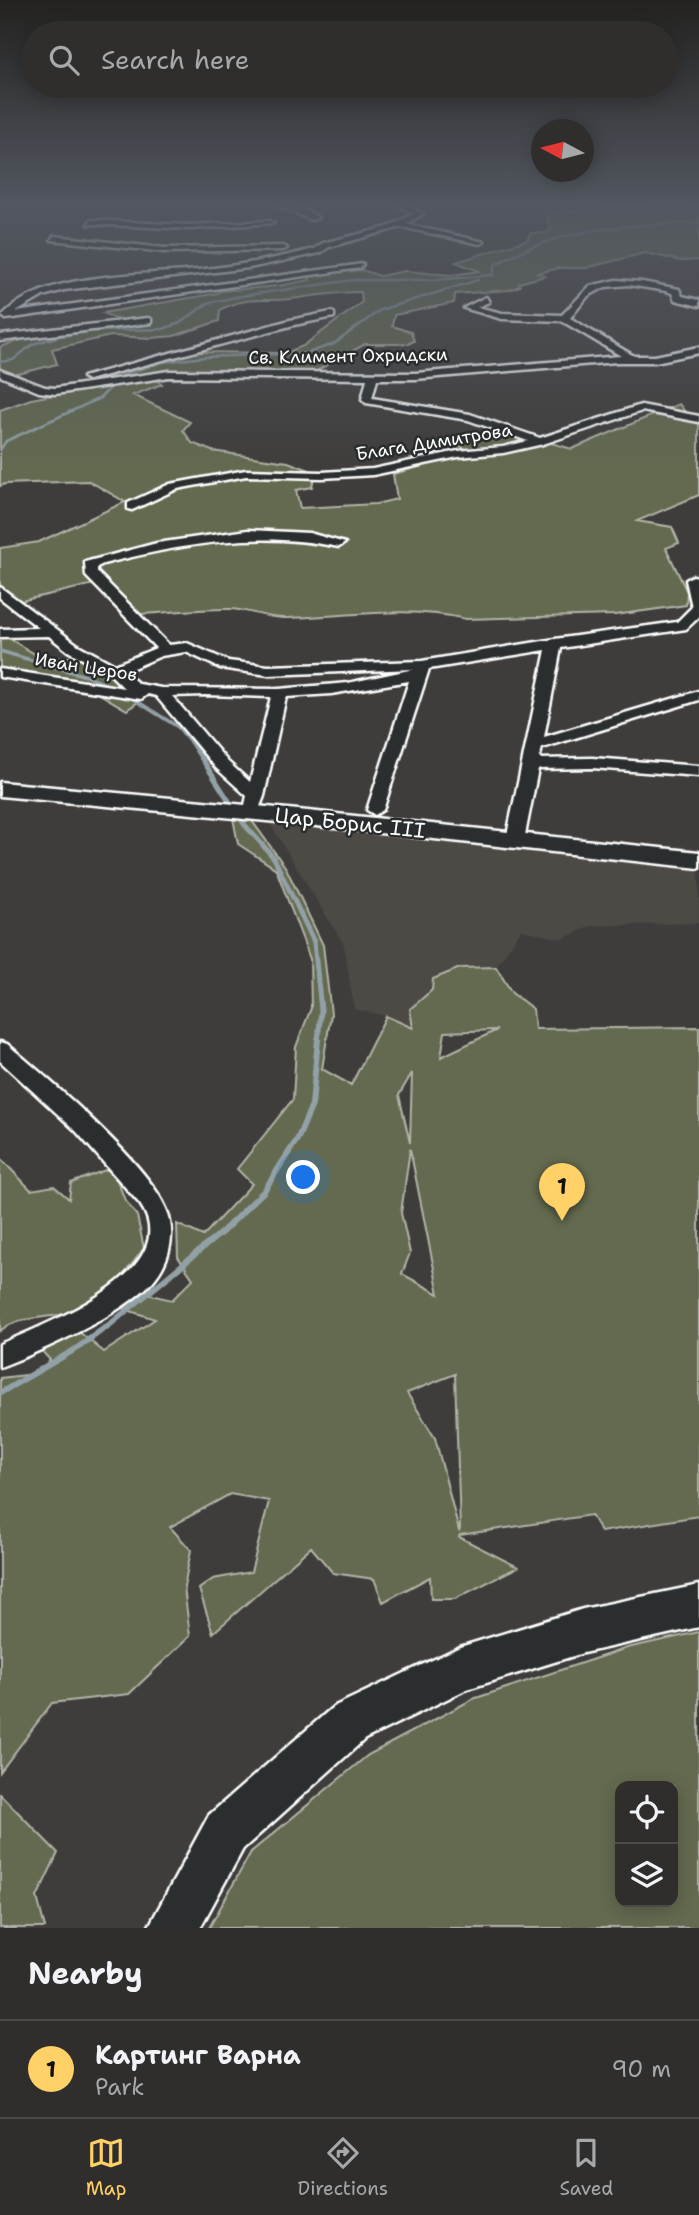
<!DOCTYPE html>
<html lang="en">
<head>
<meta charset="utf-8">
<style>
	body { margin:0; font-family:"Shantell Sans",sans-serif; background:#3b3a38; color:#f1f3f6 }
	.controls { position:absolute; right:21px; bottom:21px; display:grid; overflow:hidden; border-radius:14px; box-shadow:0 4px 18px #0003 }
	.controls button { width:63px; height:63px; display:grid; place-items:center; padding:0; border:0; border-bottom:2px solid #4a4a48; background:#2f2e2c; color:#f1f3f6; font:35px sans-serif }
	.compass { position:absolute; left:531px; top:119px; width:63px; height:63px; border-radius:50%; background:#2f2e2c; box-shadow:0 4px 18px #0003; rotate:277deg }
	.you { position:absolute; left:304px; top:1178px; width:24px; height:24px; margin:-18px; border:5px solid #fff; border-radius:50%; background:#1a73e8; box-shadow:0 0 0 10px #1a73e833 }
	.badge { display:grid; place-items:center; width:46px; height:46px; border-radius:50%; background:#ffd166; color:#111; font-size:23px; font-weight:700 }
	.pin { position:absolute; translate:-50% -58px; filter:drop-shadow(0 2px 4px #0008) }
	.pin::after { content:''; position:absolute; top:37px; width:24px; height:21px; background:inherit; clip-path:polygon(0 0,100% 0,50% 100%) }
	.list { margin:0; padding:0; list-style:none }
	h2 { display:flex; justify-content:space-between; align-items:center; height:91px; margin:0; padding:0 28px; font-size:30px }
	h2 small { font-size:23px; font-weight:400; color:#a7a8a9 }
	.list li { display:grid; grid-template-columns:46px 1fr auto; gap:21px; align-items:center; box-sizing:border-box; height:98px; padding:0 28px; border-top:2px solid #4a4a48 }
	.list b { display:block; font-size:26px; white-space:nowrap }
	.list p { margin:0; font-size:23px; white-space:nowrap; color:#a7a8a9 }
	.list em { font-size:23px; font-style:normal; color:#a7a8a9 }
	.icon { flex:none; width:38px; height:38px; fill:none; stroke:currentColor; stroke-width:2; stroke-linecap:round; stroke-linejoin:round }
	.map { position:relative; flex:none; width:699px; height:1928px; overflow:hidden }
	.search { position:absolute; background:#2f2e2c; box-shadow:0 4px 18px #0003; left:21px; right:21px; top:21px; height:77px; display:flex; align-items:center; gap:18px; box-sizing:border-box; padding:0 24px; border-radius:38px; color:#a7a8a9; font-size:26px }
	.sheet { height:189px; background:#2f2e2c }
	nav { display:flex; justify-content:space-around; align-items:center; box-sizing:border-box; height:98px; border-top:2px solid #4a4a48; background:#2f2e2c; font-size:19px; color:#a7a8a9 }
	nav a { display:grid; justify-items:center; gap:4px }
	nav .on { color:#ffd166 }
	.map>svg:first-child { display:block }
	.built { fill:#4e4844 }
	.green { fill:#646a50; stroke:#b2b4a8; stroke-width:2; fill-rule:evenodd }
	.lines { fill:none; stroke-linecap:round; stroke-linejoin:round }
	.stream-far3 { stroke:#92a1a8; stroke-width:2.5 }
	.stream-far2 { stroke:#92a1a8; stroke-width:3.5 }
	.stream-far1 { stroke:#92a1a8; stroke-width:5 }
	.stream { stroke:#92a1a8; stroke-width:6 }
	.street-casing { stroke:#fff; stroke-width:5 }
	.secondary-casing { stroke:#fff; stroke-width:5 }
	.street { fill:#2a2d2e; fill-rule:evenodd }
	.secondary { fill:#2a2d2e; fill-rule:evenodd }
	.labels { text-anchor:middle; dominant-baseline:central; stroke-width:5; stroke-linejoin:round; paint-order:stroke }
	.far-street-label { font-size:18px; fill:#fff; stroke:#2a2d2e }
	.street-label { font-size:21px; fill:#fff; stroke:#2a2d2e }
</style>
</head>
<body>
<div class="map">
<svg width="699" height="1928" viewBox="0 0 699 1928">
	<rect width="100%" height="100%" fill="#3f3d3b"/>
	<filter id="ink" filterUnits="userSpaceOnUse"><feTurbulence type="fractalNoise" baseFrequency=".0143" numOctaves="2"/><feDisplacementMap in="SourceGraphic" scale="14" xChannelSelector="R" yChannelSelector="G"/><feConvolveMatrix kernelMatrix="1 2 1 2 8 2 1 2 1" color-interpolation-filters="sRGB"/></filter>
	<g filter="url(#ink)">
		<path class="built" d="M269,822L699,866V923L591,926L562,939L521,930L496,967L460,968L410,1009L414,1029L386,1016L354,1009L344,945Z"/>
		<path class="green" d="M692,204H699V260L681,261L645,253L586,268H559L538,273L545,276L519,283L520,286L509,290L455,294L454,303L394,315L392,326L411,332L414,341L408,344H365L318,370L316,376L169,374L65,390L70,385L101,380L136,367L193,352L285,353L303,346L362,302L361,292C337,292 314,296 290,299C265,302 243,296 220,310L219,321L174,336L152,338L111,336L52,349L57,364L10,376L0,373V347L42,333L125,323L103,313L218,293L219,291L278,286L310,280L309,276L356,268L380,276L405,271L451,275L479,271L456,262L527,240L531,233H546L552,229L547,217L567,211H583L630,205L673,211L688,210Z
			M153,377L162,384L133,395L190,422L183,430L192,443L212,451L288,462L315,472L312,487L296,490L300,508L376,504L397,499L393,474L474,452L445,440L503,429L572,449L679,404L690,418L699,420V495L637,521L672,527L679,543L666,548L687,592L686,605L615,615L466,619C407,605 344,617 284,618C265,618 249,610 231,609C201,608 169,613 139,614L103,582L21,601L0,586V548L39,542L125,502L89,481L5,484L0,486V410L31,399Z
			M0,633L43,659L88,656L149,694L127,710L96,692L66,680L0,673Z
			M233,818L252,821L286,868L323,945L331,1014L322,1069L351,1085L386,1016L413,1028L410,1009L432,990L433,979L460,968L496,967L512,993L533,1009L535,1029L699,1027V1516L601,1532L591,1515L460,1535L459,1537L518,1567L455,1599H431L430,1577L383,1602L374,1579L333,1573L311,1547L213,1633L199,1589L213,1579L251,1572L269,1501L230,1494L170,1527L191,1550L184,1587L190,1636L129,1694L52,1703L0,1772V1378L35,1374L50,1360L39,1348L79,1332L104,1352L155,1319L124,1309L138,1292L172,1300L193,1279L178,1257L177,1224L203,1236L252,1184L237,1169L293,1099L296,1047L311,1008L310,959L276,869L238,844ZM496,1030H497L441,1057L445,1032ZM412,1073L410,1142V1143L399,1095ZM410,1149L439,1294L402,1274L410,1253L401,1213ZM455,1374L460,1530L459,1531L435,1438L407,1393Z
			M0,1158L31,1190L54,1186L69,1199L71,1183L108,1169L117,1180L125,1200L137,1216L144,1248C127,1271 110,1296 83,1308C57,1321 23,1312 0,1331Z
			M699,1632V1928H209L251,1852L368,1755L473,1699L627,1648ZM620,1786H673V1902H620Z
			M0,1794L58,1853L37,1897L45,1928H0Z"/>
		<g class="lines">
			<path class="stream-far3" d="M0,362L13,360L33,344L60,336L97,331L163,329L180,323L208,303L241,296L354,280H436L493,275L495,265C558,227 627,225 699,223
				M0,450L6,441L100,398L123,375L162,362L205,357L307,353L334,344L380,310L478,280"/>
			<path class="stream-far2" d="M0,651L89,677L118,690
				M127,695L178,727L192,744"/>
			<path class="stream-far1" d="M191,742L244,824L274,858L314,942L321,1010L318,1041"/>
			<path class="stream" d="M0,1393L76,1349L113,1322L222,1232L264,1191L298,1138L312,1105L318,1039"/>
			<g class="street-casing">
				<path id="street" d="M274,204C290,204 305,208 318,218L311,220Z
					M397,204H406L423,214L406,224L484,242L480,244L401,227L329,247L320,253L249,268L64,290L43,296L16,312L363,264L360,268L6,319L2,316C44,271 139,276 197,270C237,266 276,259 314,249L323,243L388,227L413,214Z
					M91,220L190,225L270,221L274,223L190,229L88,224Z
					M54,236L165,248L283,246L287,248L283,250L165,252L51,240Z
					M616,280L642,282L679,289L682,296L699,300V306L675,300L672,293L666,291L629,285L605,287L588,296L570,318L634,356H655L699,347V353L655,362H617L415,379H377L372,398L470,414L540,438L641,405L699,416V422L642,411L543,444L503,453L458,457L373,475L322,478L246,476L177,489L132,510L128,509V503L170,484L246,470L322,472L373,469L458,451L503,447L528,441L468,420L366,403L362,399L367,379L169,377L55,394L39,392L0,376V370L45,387L55,388L169,371L415,373L621,356L562,321L502,319L464,308L486,297L489,302L477,307L502,313L562,315L590,286Z
					M331,312L334,313V317L294,325L88,380L83,377L290,320Z
					M148,318L151,319V323L0,341V335Z
					M248,530L309,533L345,543L339,547C258,530 182,544 103,564L97,567V572L169,645L187,643L228,661L268,666L422,661L555,639L677,622L692,607L686,580L693,576L698,577L699,617L686,629L561,648L544,737L699,691V700L542,748L539,759L592,758L699,766V776L592,768L538,769L524,840L521,844H509L506,840L546,650L429,669L383,810L375,815L367,810L409,681L331,694L286,697L264,796L259,809L253,810L245,805L247,796L216,768L156,696L148,694L141,699L0,677V669L124,688L110,674L68,651L49,636L0,637V629L39,628L0,598V587L78,645L115,665L156,648L86,576L85,562L157,543ZM186,652L220,668L268,675L414,669L348,683L279,689L161,688L139,684L124,672L161,656ZM205,695L271,697L250,782L228,762L172,696Z
					M0,1042L7,1044C46,1077 158,1171 169,1217C175,1240 168,1264 152,1282C121,1315 43,1351 0,1367V1344C44,1325 187,1271 140,1204L76,1131L0,1061Z"/>
			</g>
			<g class="secondary-casing">
				<path id="secondary" d="M0,782L298,810L699,852V868L298,824L0,796Z
					M699,1585V1627L583,1653L467,1689L365,1739L243,1849L200,1928H148L209,1815L333,1707L460,1647L583,1609Z"/>
			</g>
			<use href="#street" class="street"/>
			<use href="#secondary" class="secondary"/>
		</g>
	</g>
	<linearGradient id="sky" x2="0" y2="1"><stop stop-color="#232220"/><stop offset="0.43" stop-color="#525760"/><stop offset="1" stop-color="#525760" stop-opacity="0"/></linearGradient>
	<rect width="699" height="474" fill="url(#sky)"/>
	<g class="labels">
		<g class="far-street-label">
			<text transform="translate(348 356) rotate(-1)">Св. Климент Охридски</text>
			<text transform="translate(434 442) rotate(-9)">Блага Димитрова</text>
			<text transform="translate(86 667) rotate(9)">Иван Церов</text>
		</g>
		<g class="street-label">
			<text transform="translate(350 823) rotate(6)">Цар Борис III</text>
		</g>
	</g>
</svg>
<div class="controls">
<button><svg class="icon" aria-label="locate" viewBox="0 0 24 24"><circle cx="12" cy="12" r="6"/><path d="M12 2v4M12 18v4M2 12h4M18 12h4"/></svg></button>
<button><svg class="icon" aria-label="layers" viewBox="0 0 24 24"><path d="M12 4l9 5-9 5-9-5zM3 14l9 5 9-5"/></svg></button>
</div>
<svg class="compass" viewBox="-18 -18 36 36"><path d="M0-13l5 13h-10z" fill="#e53935"/><path d="M0 13l5-13h-10z" fill="#a7a8a9"/></svg>
<div class="you"></div>
<div class="pin badge" style="left:562px;top:1221px">1</div>
<div class="search"><svg class="icon" aria-label="search" viewBox="0 0 24 24"><circle cx="10" cy="10" r="6"/><path d="M15 15l6 6"/></svg>Search here</div>
</div>
<section class="sheet">
<h2>Nearby<small></small></h2>
<ul class="list">
<li><span class="badge">1</span><div><b>Картинг Варна</b><p>Park</p></div><em>90 m</em></li>
</ul>
</section>
<nav>
<a class="on"><svg class="icon" aria-label="map" viewBox="0 0 24 24"><path d="M3 6l6-2 6 2 6-2v14l-6 2-6-2-6 2zM9 4v14M15 6v14"/></svg>Map</a>
<a><svg class="icon" aria-label="directions" viewBox="0 0 24 24"><path d="M12 3l9 9-9 9-9-9zM9 14v-3h6M13 9l2 2-2 2"/></svg>Directions</a>
<a><svg class="icon" aria-label="saved" viewBox="0 0 24 24"><path d="M7 4h10v16l-5-4-5 4z"/></svg>Saved</a>
</nav>
</body>
</html>
